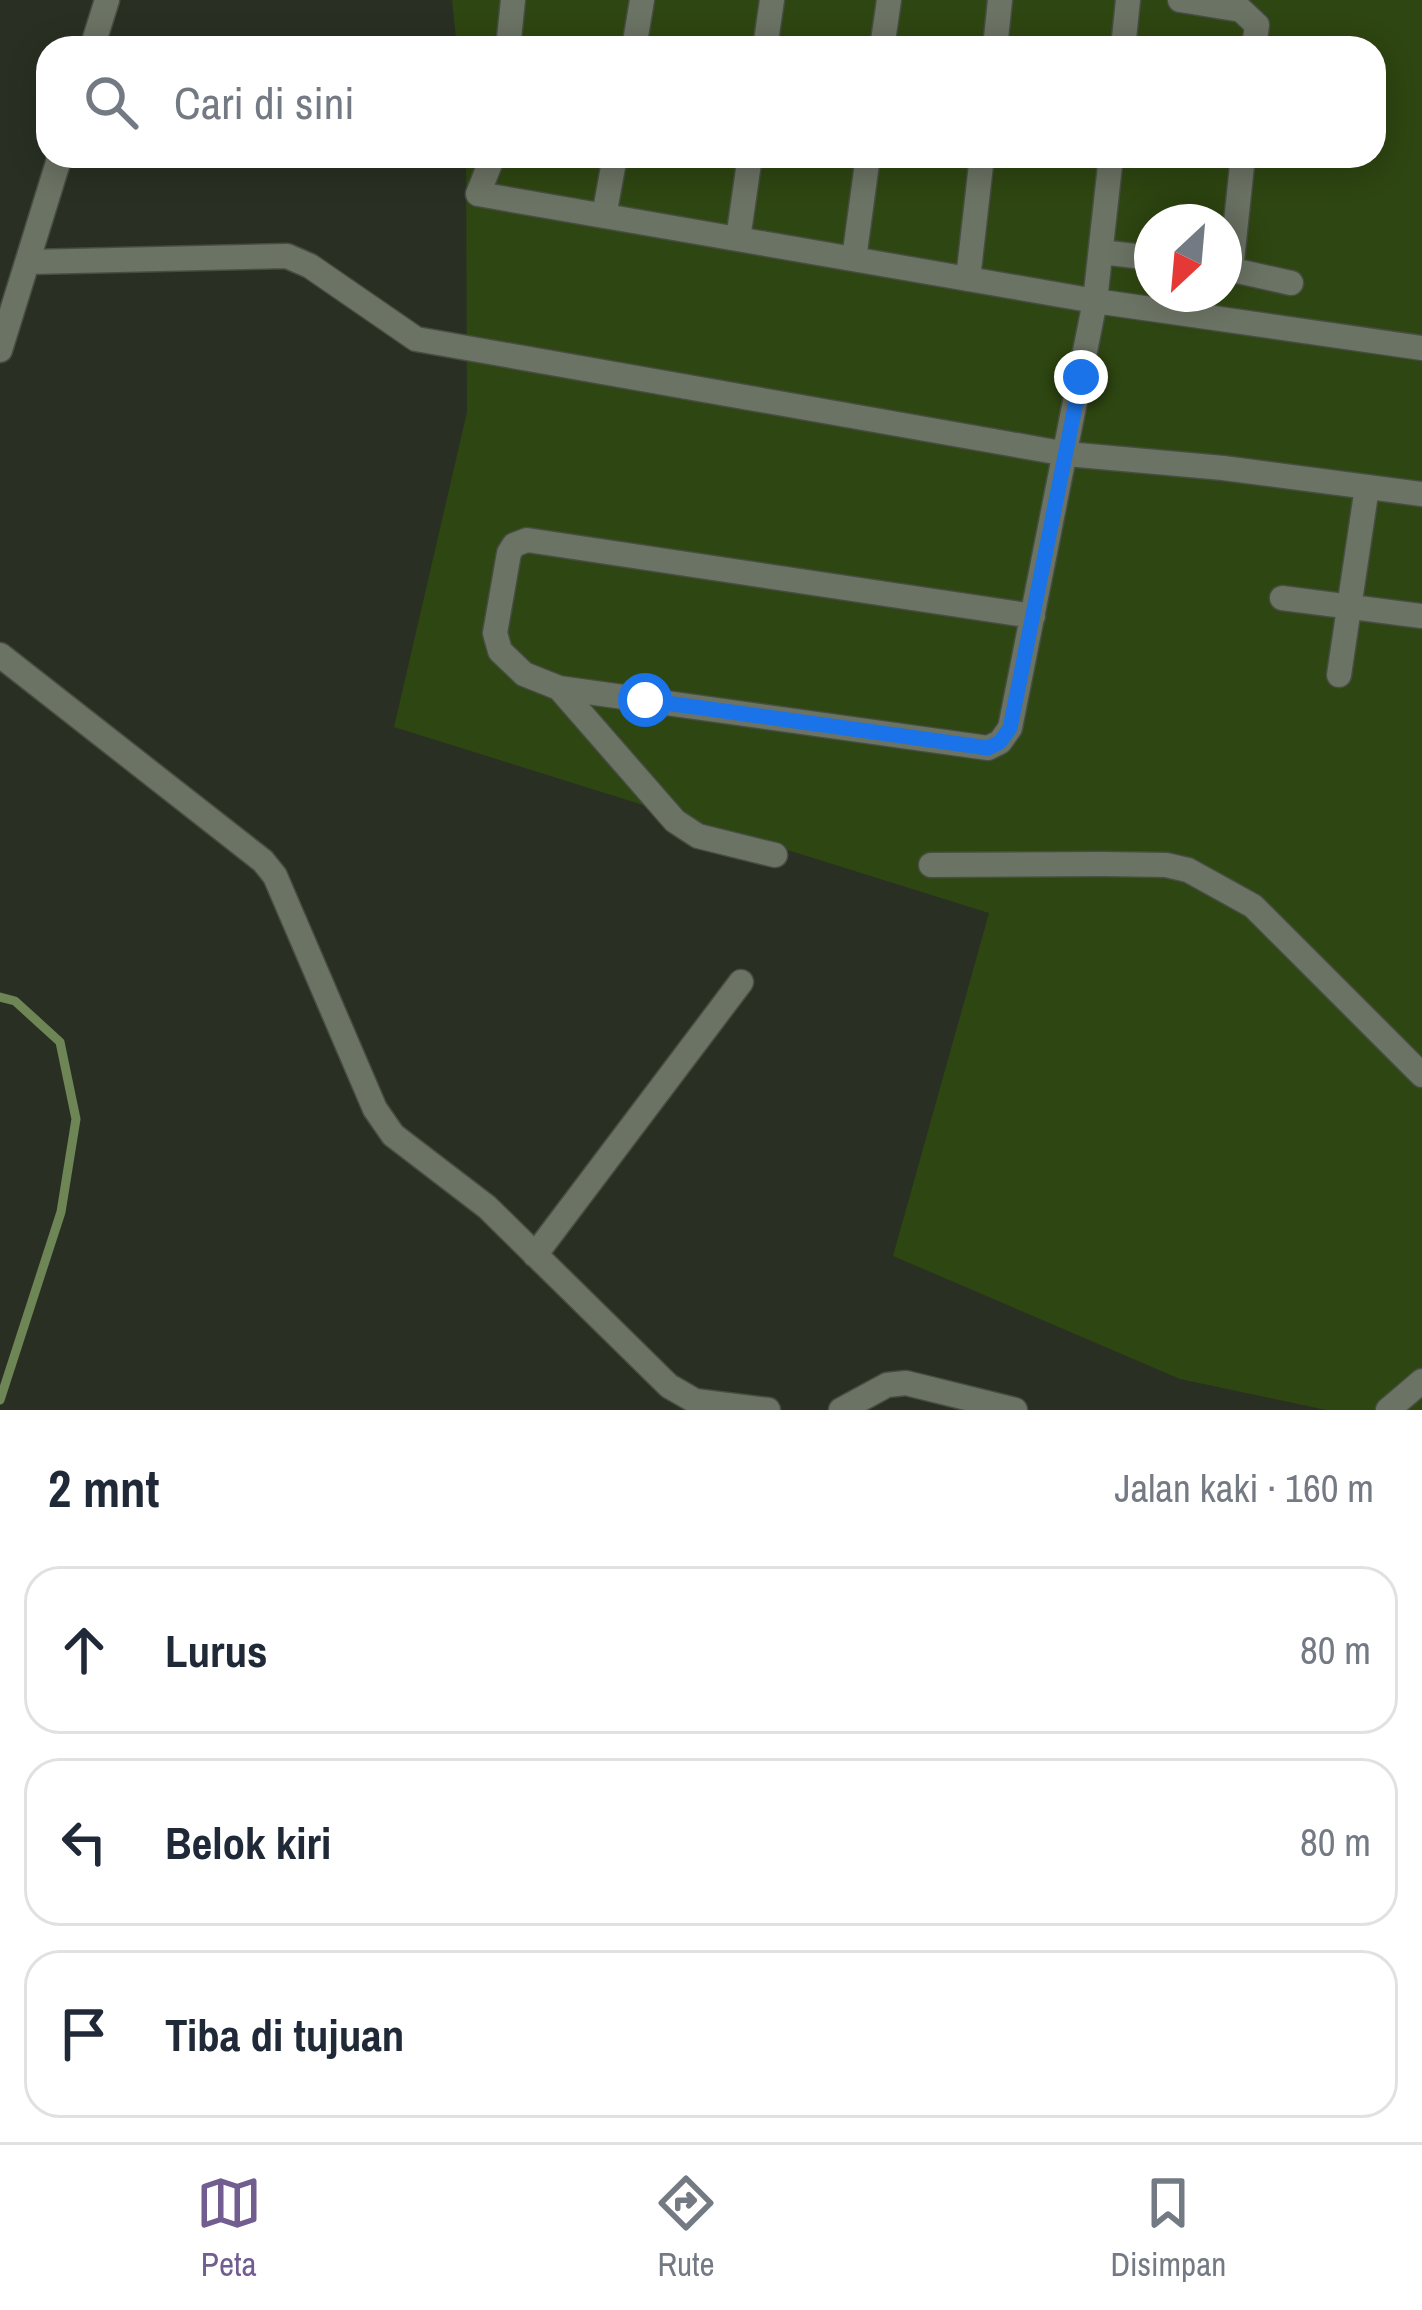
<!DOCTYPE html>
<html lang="id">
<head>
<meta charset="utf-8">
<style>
	body { margin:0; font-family:"Archivo Narrow",sans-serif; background:#f6f6f7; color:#1f2937 }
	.compass { position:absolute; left:1134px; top:204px; width:108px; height:108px; border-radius:50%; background:#fff; box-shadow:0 6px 30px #0003; rotate:206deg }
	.stop { position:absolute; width:36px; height:36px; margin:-27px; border:9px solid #1a73e8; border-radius:50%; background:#fff }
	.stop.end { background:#1a73e8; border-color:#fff; box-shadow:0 3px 12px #0008 }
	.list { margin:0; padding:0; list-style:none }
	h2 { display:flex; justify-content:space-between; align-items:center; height:156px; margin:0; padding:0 48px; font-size:51px }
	h2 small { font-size:39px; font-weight:400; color:#747a83 }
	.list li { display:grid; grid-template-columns:78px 1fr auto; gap:36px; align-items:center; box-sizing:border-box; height:168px; margin:0 24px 24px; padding:0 24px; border:3px solid #e0e1e3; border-radius:36px }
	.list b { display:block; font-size:45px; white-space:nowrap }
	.list em { font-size:39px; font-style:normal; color:#747a83 }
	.icon { flex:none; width:66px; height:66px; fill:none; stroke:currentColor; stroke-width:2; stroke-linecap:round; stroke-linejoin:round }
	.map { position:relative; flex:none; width:1422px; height:1410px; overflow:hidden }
	.search { position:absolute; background:#fff; box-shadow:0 6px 30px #0003; left:36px; right:36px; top:36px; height:132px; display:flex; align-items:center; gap:30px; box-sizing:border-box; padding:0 42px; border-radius:36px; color:#747a83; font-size:45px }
	.sheet { height:732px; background:#fff }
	nav { display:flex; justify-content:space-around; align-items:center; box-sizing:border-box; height:168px; border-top:3px solid #e0e1e3; background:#fff; font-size:33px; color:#747a83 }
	nav a { display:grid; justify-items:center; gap:6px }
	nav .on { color:#715d8f }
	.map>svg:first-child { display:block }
	.green { fill:#2e4611; fill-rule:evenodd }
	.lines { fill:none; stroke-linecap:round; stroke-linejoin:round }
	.stream { stroke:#6e8655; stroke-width:9 }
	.street-casing { stroke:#474d42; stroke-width:27 }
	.street { stroke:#6b7364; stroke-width:24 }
	.route { stroke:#1a73e8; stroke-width:15 }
</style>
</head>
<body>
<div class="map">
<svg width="1422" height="1410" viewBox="0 0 1422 1410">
	<rect width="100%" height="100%" fill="#293023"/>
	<path class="green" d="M452,0H1422V1410H1326L1180,1379L893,1256L989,913L394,727L467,412L466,156H1374V48H457ZM1152,222H1224V294H1152Z"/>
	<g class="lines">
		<path class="stream" d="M0,997L15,1001L60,1042L76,1119L61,1212L0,1400"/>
		<g class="street-casing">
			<path id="street" d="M1180,0L1241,10L1257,25L1254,48
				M92,48L107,0
				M508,48L513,0
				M634,48L642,0
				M765,48L772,0
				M882,48L889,0
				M995,48L1000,0
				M1123,48L1128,0
				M493,156L478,194L1095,301L1422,348
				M604,216L615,156
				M738,239L750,156
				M1101,252L1152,258
				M854,259L868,156
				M30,262L287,256L310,266L416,339L1067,454L1223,468L1422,494
				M1224,268L1291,283
				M1231,269L1243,156
				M968,279L982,156
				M0,350L60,156
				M1282,598L1422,616
				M0,655L263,861L275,876L375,1109L393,1135L487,1207L669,1386L695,1401L768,1410
				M1339,675L1367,487
				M559,688L988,748L1000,742L1010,728L1095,301L1111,156
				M775,855L698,836L675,821L559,688L524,674L500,651L495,633L509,553L514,545L527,540L1033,616
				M931,865L1103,864L1166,865L1188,870L1253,906L1422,1075
				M535,1255L741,982
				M841,1410L887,1385L906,1383L1015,1410
				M1388,1410L1422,1381"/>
		</g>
		<use href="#street" class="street"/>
	</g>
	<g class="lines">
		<path class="route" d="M645,700L988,748L1000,742L1010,728L1081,377"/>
	</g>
</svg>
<svg class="compass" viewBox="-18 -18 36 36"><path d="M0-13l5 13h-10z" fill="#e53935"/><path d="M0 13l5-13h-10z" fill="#747a83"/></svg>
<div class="stop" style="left:645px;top:700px"></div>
<div class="stop end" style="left:1081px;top:377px"></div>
<div class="search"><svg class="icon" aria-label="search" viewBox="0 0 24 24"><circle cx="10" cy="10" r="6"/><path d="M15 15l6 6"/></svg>Cari di sini</div>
</div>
<section class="sheet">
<h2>2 mnt<small>Jalan kaki · 160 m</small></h2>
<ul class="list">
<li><svg class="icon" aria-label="ahead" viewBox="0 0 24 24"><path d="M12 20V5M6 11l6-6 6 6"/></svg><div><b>Lurus</b></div><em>80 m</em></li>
<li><svg class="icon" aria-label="left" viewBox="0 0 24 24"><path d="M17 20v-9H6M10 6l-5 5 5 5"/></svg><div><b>Belok kiri</b></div><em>80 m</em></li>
<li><svg class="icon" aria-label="arrive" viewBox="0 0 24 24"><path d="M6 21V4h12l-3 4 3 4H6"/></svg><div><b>Tiba di tujuan</b></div></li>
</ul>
</section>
<nav>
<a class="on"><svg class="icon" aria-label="map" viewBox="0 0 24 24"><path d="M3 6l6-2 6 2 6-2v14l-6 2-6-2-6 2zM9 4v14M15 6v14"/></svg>Peta</a>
<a><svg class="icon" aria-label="directions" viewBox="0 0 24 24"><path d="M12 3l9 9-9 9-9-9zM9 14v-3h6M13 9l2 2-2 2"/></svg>Rute</a>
<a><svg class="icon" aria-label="saved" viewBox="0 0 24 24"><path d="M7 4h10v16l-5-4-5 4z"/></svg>Disimpan</a>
</nav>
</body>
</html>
